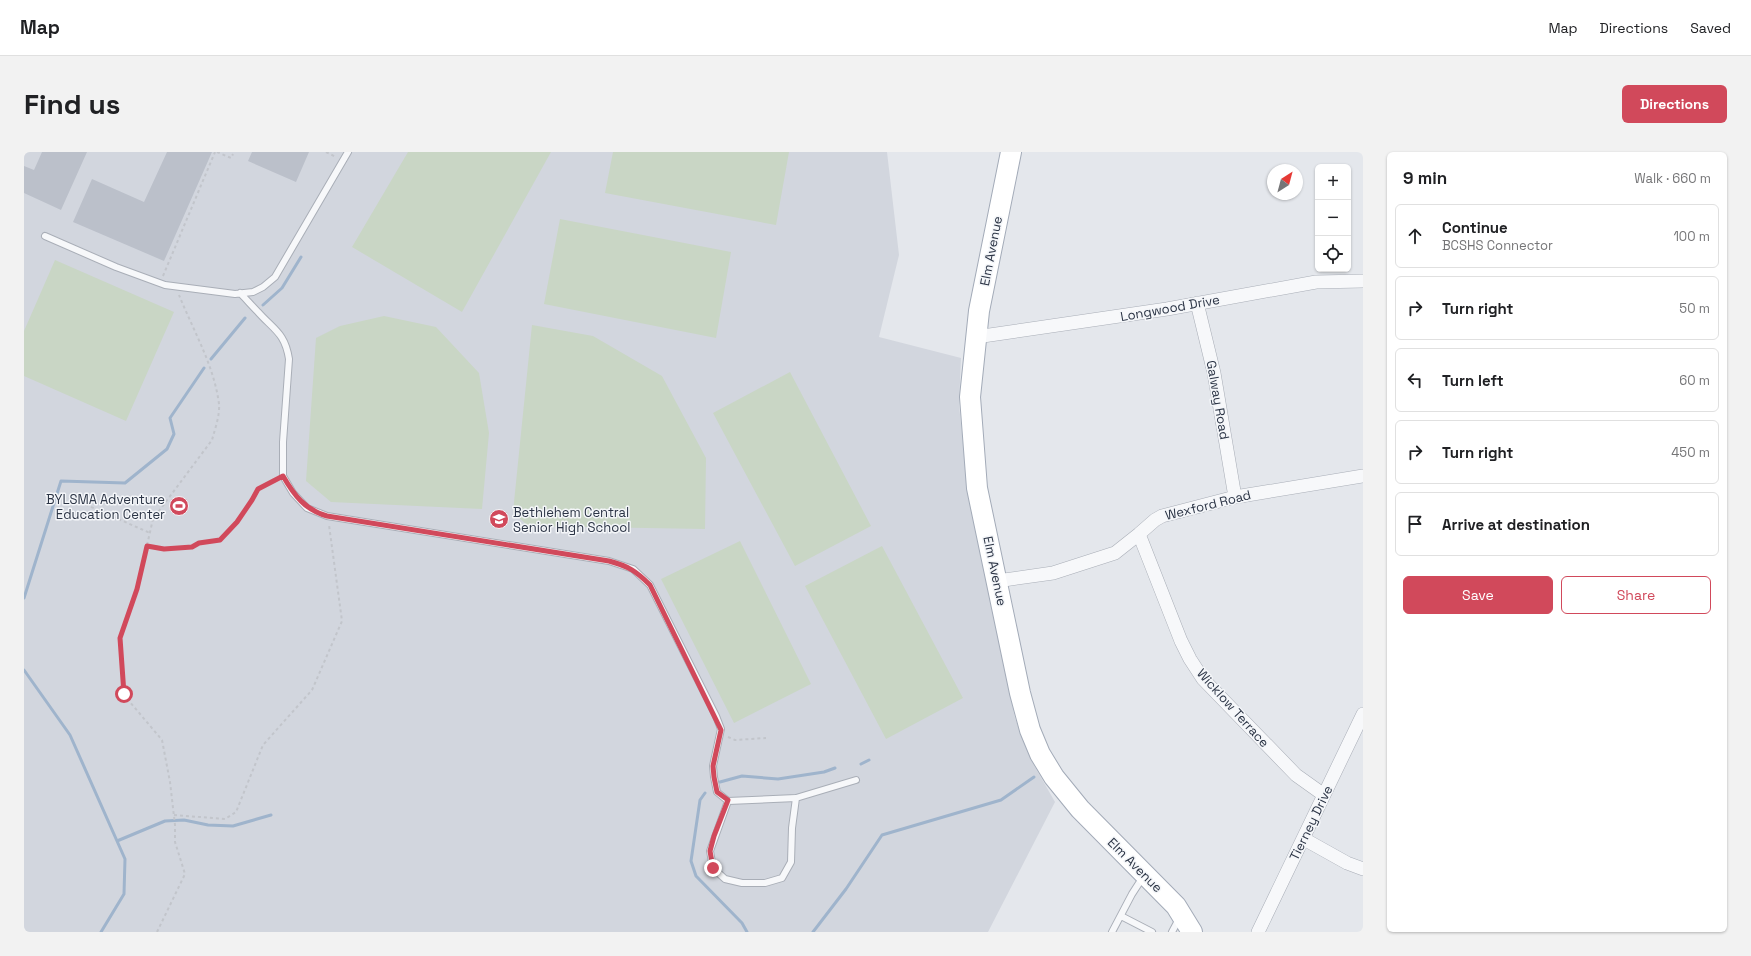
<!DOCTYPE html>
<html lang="en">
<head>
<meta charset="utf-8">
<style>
	body { margin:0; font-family:"Space Grotesk",sans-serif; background:#f2f2f2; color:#202124 }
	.controls { position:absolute; right:12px; top:12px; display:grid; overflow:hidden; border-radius:6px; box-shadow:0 1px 3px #0004 }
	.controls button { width:36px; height:36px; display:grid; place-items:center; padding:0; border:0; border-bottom:1px solid #e0e0e0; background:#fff; color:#202124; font:20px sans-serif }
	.compass { position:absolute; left:1243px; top:12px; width:36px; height:36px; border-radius:50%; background:#fff; box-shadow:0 1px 3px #0004; rotate:36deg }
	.stop { position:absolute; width:12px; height:12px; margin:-9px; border:3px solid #d1495b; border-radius:50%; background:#fff }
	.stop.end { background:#d1495b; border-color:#fff; box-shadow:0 1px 4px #0008 }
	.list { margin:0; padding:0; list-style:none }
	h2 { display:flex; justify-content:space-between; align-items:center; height:52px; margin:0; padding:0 16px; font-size:17px }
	h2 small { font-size:13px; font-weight:400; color:#757577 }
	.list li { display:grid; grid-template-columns:26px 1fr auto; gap:12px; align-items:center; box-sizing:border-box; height:64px; margin:0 8px 8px; padding:0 8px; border:1px solid #e0e0e0; border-radius:6px }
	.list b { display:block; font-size:15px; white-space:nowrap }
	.list p { margin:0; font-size:13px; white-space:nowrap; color:#757577 }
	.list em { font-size:13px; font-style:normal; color:#757577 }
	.actions { display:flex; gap:8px; padding:12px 16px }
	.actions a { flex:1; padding:9px 0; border:1px solid #d1495b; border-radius:6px; text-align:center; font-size:14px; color:#d1495b }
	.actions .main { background:#d1495b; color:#fff }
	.icon { flex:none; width:22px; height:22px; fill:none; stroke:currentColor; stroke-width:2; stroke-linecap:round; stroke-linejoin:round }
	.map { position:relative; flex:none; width:1339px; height:780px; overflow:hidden; border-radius:6px }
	header { display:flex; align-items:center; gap:24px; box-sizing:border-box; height:56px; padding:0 20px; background:#fff; border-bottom:1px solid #e0e0e0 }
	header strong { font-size:19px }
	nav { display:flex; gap:22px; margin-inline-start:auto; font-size:14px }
	.intro { display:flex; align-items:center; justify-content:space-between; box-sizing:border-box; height:96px; padding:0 24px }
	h1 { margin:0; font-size:28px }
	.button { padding:10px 18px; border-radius:6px; background:#d1495b; color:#fff; font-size:14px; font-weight:700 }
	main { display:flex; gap:24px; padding:0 24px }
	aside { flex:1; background:#fff; border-radius:6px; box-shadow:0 1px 3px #0004 }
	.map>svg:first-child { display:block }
	.built { fill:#d2d6de }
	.green { fill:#c9d6c5 }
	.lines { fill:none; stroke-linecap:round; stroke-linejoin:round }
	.stream { stroke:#9fb4cc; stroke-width:3 }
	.building { fill:#bbc0ca }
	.lane-casing { stroke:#a9aeb7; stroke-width:8 }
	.street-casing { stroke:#a9aeb7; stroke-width:14 }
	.primary-casing { stroke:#a3abb8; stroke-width:22 }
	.path { stroke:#c2c5cb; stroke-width:2; stroke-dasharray:3 3; stroke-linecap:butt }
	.lane { stroke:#f7f8fa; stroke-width:6 }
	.street { stroke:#f7f8fa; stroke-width:13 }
	.primary { stroke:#fff; stroke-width:20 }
	.route { stroke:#d1495b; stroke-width:5 }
	.labels { text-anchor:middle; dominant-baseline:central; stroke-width:3; stroke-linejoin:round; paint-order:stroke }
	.street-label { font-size:13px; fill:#2b3445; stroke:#f4f6f9 }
	.poi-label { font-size:13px; fill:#2b3445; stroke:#f4f6f9; text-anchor:end }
</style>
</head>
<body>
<header>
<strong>Map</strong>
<nav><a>Map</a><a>Directions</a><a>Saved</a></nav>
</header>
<div class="intro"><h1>Find us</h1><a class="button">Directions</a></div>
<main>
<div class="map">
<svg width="1339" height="780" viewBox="0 0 1339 780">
	<rect width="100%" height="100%" fill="#e4e7ec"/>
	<path class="built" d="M0,0H863L875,103L855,185L937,206L935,253L943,329L972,477L991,566L1007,608L1031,650L964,780H0Z"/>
	<path class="green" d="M384,0H527L438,160L328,95Z
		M589,0H765L752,73L581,41Z
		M536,67L707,100L692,186L520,152Z
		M31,108L150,160L102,269L0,224V179Z
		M360,164L412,175L455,221L465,281L458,357L307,350L282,329L292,186L316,174Z
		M508,173L569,184L638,224L682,306L681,377L504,374L489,360Z
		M766,220L847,374L771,414L689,261Z
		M716,389L787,532L710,571L637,427Z
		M858,394L939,546L862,587L781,434Z"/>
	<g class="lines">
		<path class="stream" d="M239,153L258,136L277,105
			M187,207L221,166
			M0,446L37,329L101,331L143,297L150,282L146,266L180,216
			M0,518L46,583L101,707L100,742L77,780
			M837,612L845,608
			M696,630L718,624L754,627L800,620L811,616
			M681,641L676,648L667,709L672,724L718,771L723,780
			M93,689L141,669L160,668L184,673L209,674L247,663
			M789,780L822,737L858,683L977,648L1010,625"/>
	</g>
	<path class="building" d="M18,0H63L37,58L0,41V14L10,18Z
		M143,0H188L140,109L49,70L68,27L120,50Z
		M228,0H285L272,30L224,9Z"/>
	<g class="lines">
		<g class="lane-casing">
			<path id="lane" d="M21,84L92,115L141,133L211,142L229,140L239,135L251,125L324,0
				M216,141C222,147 228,154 234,160C250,178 261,181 265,207L259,290V324L269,341L283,356L303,364L585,409L609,417L626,433L692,564L697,577L689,614L690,625L693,640L704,649
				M772,646L704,649L686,699L689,716L701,727L718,731H741L758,726L767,710L768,676L772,646L832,628
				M1097,764L1128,780
				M1088,780L1108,742L1119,725
				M1148,780L1156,765"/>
		</g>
		<g class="street-casing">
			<path id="street" d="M1173,151L1190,221L1211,345
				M952,185L1143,157L1292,130L1339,129
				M1115,382L1157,489L1166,507L1179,527L1272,623L1300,643
				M973,429L1029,421L1091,401L1115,382L1131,368L1138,364L1211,345L1339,324
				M1280,687L1323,711L1339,717
				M1234,780L1339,562"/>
		</g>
		<g class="primary-casing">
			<path id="primary" d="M987,0L955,159L946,245L953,336L996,541L1006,578L1016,602L1030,625L1056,657L1152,754L1168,780"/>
		</g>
		<path class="path" d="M193,0L207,6L209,2
			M302,0L312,5
			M139,124L191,0
			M56,350L126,381
			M123,394L140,397L168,395L175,391L196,388L213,370L228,349L234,337L253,327
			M704,585L711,588L742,586
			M150,663L201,667L212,660L239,593L288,538L318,469L305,373
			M133,780L161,722L151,690V673L146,630L138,588L100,543L96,486L113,437L129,367L188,288C191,277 196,263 195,252C190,213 169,178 155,143"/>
		<use href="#lane" class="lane"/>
		<use href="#street" class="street"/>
		<use href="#primary" class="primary"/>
	</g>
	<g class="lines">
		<path class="route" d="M100,542L96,486L113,437L123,394L140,397L168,395L175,391L196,388L213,370L228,348L234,337L259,324C270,343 281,358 303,364L585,409C604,414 612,419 626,433L697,578L689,614L690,625L693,640L704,648L690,684L686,699L689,716"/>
	</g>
	<defs>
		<g id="stadium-disc" transform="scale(1)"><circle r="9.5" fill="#d1495b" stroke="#f4f6f9"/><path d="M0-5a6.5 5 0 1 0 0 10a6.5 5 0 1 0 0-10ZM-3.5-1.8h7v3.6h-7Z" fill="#fff"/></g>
		<g id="school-disc" transform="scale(1)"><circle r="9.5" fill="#d1495b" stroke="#f4f6f9"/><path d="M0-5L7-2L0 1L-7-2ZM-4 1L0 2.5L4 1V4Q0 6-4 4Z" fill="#fff"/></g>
	</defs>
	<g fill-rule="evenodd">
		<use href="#stadium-disc" x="155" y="354"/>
		<use href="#school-disc" x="475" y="367"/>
	</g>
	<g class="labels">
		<g class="street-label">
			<text transform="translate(967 99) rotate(-79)">Elm Avenue</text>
			<text transform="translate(1146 156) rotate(-10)">Longwood Drive</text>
			<text transform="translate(1194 248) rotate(80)">Galway Road</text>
			<text transform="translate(1184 353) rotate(-14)">Wexford Road</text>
			<text transform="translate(971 419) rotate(78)">Elm Avenue</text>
			<text transform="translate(1209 556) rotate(48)">Wicklow Terrace</text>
			<text transform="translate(1287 671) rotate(-64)">Tierney Drive</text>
			<text transform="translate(1111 713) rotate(45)">Elm Avenue</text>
		</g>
		<g class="poi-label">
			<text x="141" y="347">BYLSMA Adventure<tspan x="141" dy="15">Education Center</tspan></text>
			<text x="489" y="360" text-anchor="start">Bethlehem Central<tspan x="489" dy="15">Senior High School</tspan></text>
		</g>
	</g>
</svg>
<div class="controls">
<button>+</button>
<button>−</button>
<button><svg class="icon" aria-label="locate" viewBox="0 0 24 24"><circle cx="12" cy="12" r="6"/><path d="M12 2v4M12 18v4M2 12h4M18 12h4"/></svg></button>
</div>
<svg class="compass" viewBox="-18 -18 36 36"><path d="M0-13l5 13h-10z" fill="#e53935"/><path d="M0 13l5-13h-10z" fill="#757577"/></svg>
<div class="stop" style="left:100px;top:542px"></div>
<div class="stop end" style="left:689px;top:716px"></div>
</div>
<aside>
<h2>9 min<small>Walk · 660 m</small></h2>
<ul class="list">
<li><svg class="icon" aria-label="ahead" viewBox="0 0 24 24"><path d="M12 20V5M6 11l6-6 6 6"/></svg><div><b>Continue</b><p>BCSHS Connector</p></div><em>100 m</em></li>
<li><svg class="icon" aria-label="right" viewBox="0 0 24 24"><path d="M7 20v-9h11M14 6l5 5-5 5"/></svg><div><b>Turn right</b></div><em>50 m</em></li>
<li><svg class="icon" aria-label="left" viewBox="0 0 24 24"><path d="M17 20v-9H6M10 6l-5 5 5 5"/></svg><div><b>Turn left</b></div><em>60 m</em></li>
<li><svg class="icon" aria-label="right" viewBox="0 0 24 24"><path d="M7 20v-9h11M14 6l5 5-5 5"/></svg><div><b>Turn right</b></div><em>450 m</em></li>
<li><svg class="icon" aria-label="arrive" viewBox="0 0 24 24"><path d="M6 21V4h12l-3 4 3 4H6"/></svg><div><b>Arrive at destination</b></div></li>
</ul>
<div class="actions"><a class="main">Save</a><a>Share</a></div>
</aside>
</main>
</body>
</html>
